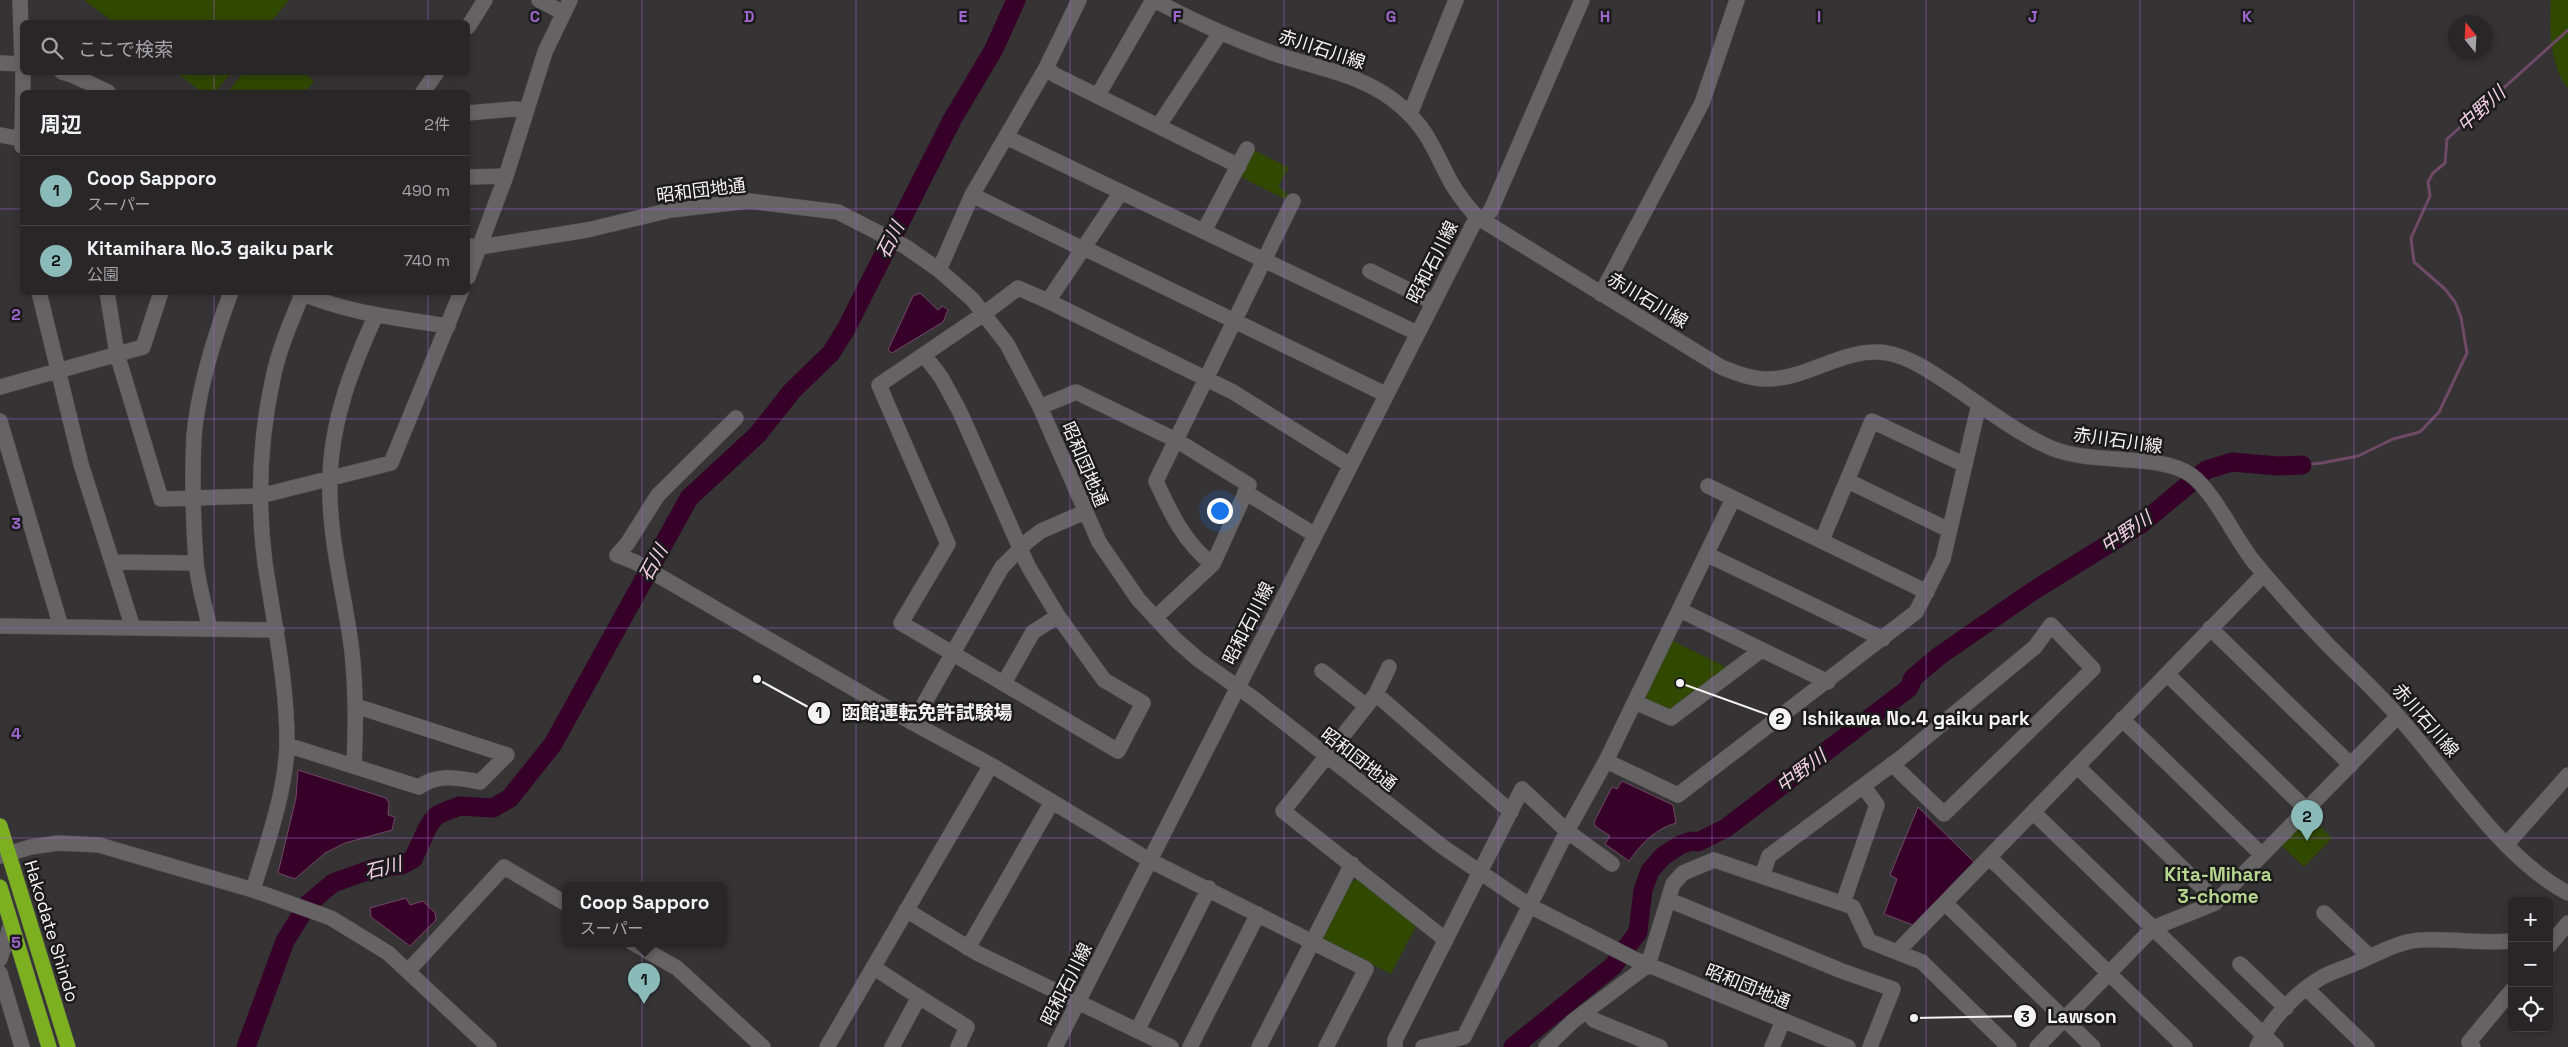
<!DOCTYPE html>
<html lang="ja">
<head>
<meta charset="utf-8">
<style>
	body { margin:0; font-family:"Space Grotesk","Noto Sans JP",sans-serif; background:#302e2f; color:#f1f3f6 }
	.controls { position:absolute; right:15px; bottom:15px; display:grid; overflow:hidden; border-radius:8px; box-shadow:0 2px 8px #0003 }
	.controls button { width:45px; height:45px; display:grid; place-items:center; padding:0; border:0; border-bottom:1px solid #444344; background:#282627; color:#f1f3f6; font:25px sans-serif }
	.compass { position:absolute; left:2448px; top:15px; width:45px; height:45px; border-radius:50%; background:#282627; box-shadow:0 2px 8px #0003; rotate:342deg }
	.you { position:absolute; left:1219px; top:510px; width:18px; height:18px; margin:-12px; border:4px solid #fff; border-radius:50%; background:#1a73e8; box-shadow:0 0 0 8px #1a73e833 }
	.badge { display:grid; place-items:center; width:32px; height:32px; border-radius:50%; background:#8bbbb9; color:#111; font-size:16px; font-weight:700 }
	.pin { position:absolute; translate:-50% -41px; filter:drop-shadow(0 1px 2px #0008) }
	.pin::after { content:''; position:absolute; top:26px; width:18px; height:15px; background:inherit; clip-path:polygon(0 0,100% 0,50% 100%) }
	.popup { position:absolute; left:562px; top:882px; width:165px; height:65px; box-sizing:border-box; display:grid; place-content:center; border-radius:8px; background:#282627; filter:drop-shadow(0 1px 4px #0005); font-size:16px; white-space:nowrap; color:#a5a5a7 }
	.popup b { font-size:19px; color:#f1f3f6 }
	.popup::after { content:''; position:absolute; left:50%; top:100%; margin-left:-10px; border:10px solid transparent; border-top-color:#282627 }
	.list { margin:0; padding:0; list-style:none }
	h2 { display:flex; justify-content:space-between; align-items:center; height:65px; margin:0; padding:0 20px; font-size:21px }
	h2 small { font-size:16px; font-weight:400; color:#a5a5a7 }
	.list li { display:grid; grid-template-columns:32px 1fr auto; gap:15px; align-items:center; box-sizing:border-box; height:70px; padding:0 20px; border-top:1px solid #444344 }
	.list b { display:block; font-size:19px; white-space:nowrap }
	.list p { margin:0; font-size:16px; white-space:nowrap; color:#a5a5a7 }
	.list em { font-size:16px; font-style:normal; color:#a5a5a7 }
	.icon { flex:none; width:28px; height:28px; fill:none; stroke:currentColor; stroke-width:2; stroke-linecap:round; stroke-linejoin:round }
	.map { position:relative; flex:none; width:2568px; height:1047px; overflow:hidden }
	.search { position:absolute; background:#282627; box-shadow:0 2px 8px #0003; left:20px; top:20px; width:450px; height:55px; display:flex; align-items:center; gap:12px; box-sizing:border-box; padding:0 18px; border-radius:8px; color:#a5a5a7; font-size:19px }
	.panel { position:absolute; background:#282627; box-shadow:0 2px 8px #0003; left:20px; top:90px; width:450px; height:205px; border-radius:8px }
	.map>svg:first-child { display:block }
	.green { fill:#304800 }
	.water { fill:#370029; stroke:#704966 }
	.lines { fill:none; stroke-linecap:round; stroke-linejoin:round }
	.stream { stroke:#704966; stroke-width:3 }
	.river { stroke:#370029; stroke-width:19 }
	.minor-casing { stroke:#514e50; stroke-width:16 }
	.highway-casing { stroke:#514e50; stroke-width:16 }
	.minor { stroke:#666365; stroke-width:15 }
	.highway { stroke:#7db020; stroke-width:15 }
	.grid { fill:none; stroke:#9f67cf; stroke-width:1; stroke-opacity:0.55 }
	.labels { text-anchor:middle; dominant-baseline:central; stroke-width:5; stroke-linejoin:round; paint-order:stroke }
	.street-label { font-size:18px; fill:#f4f2f3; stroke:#1c1b1b }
	.water-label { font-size:19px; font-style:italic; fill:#f4cfe6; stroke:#1c1b1b }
	.neighbourhood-label { font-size:19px; font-weight:bold; fill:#b7d790; stroke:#1c1b1b }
	.grid-label { font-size:16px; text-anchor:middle; font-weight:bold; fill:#9f67cf; stroke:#1c1b1b; stroke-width:5; stroke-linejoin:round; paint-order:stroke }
	.leader { fill:none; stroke:#f4f2f3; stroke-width:2 }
	.callout-dot { fill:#f4f2f3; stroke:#1c1b1b; stroke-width:2 }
	.mark-label { font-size:15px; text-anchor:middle; font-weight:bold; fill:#111 }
	.callout-label { font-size:19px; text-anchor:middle; font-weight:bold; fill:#f4f2f3; stroke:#1c1b1b; stroke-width:5; stroke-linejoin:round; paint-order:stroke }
</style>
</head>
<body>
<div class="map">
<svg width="2568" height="1047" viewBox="0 0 2568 1047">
	<rect width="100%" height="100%" fill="#353334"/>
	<path class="green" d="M84,0H289L271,22H113Z
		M2551,0H2568V88C2550,66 2549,28 2551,0Z
		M177,73H231L215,92H202Z
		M243,73H303L314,81L305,92H228Z
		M1254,150L1289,168L1278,186L1288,194L1285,199L1241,177Z
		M1671,640L1728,668L1673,710L1666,711L1647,702L1645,697Z
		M2310,816L2332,838L2304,867L2281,845Z
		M1359,879L1416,926L1391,974L1325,941L1323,936L1352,881Z"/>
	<path class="water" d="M920,293L938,310L943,306L948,310L943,322L892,353L888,350L913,296Z
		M298,770L386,798L389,803L388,815L395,817L392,830L345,843L325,853L295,879L278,873L296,798Z
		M1622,781L1673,805L1676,823C1655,829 1642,843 1629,861L1605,844L1610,836L1595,826L1594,822L1612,787L1617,789Z
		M1918,807L1974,862L1913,925L1884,914L1897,879L1890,875Z
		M406,898L410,905L423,901L435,913L436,920L410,946L371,917L370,908Z"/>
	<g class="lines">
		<path class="stream" d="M2302,465L2322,463L2358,456L2393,439L2420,432L2439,412L2467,353L2461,317L2455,302L2445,289L2414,262L2411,238L2430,196L2428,182L2433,173L2445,163L2447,139L2568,30"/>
		<path class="river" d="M246,1047L285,941L308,904L333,883L375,868L402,865L413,859L429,825L436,816L446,811L460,806L493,808L510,798L553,744L689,498L757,435L792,391L831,353L846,329L952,120L994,49L1016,0
			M1513,1047L1613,966L1638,932L1643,890L1650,871L1663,856L1680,845L1692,841L1698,842L1726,828L1909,688L1913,678L1939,656L2033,591L2141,524L2206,470L2232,462L2278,466L2302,465"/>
		<g class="minor-casing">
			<path id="minor" d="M20,0L22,61
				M539,0L564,13
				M1154,0C1193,21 1233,39 1275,54C1320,69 1367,75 1403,108C1430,132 1435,154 1452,184C1459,196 1467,206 1477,217L1721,367C1736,373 1751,379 1767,379C1809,379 1845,346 1887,353C1913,358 1932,373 1954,387C1985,408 2015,432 2049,447C2091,466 2158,452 2191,475C2215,493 2234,537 2254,562C2278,591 2303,619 2329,646C2352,669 2376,691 2397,715C2447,771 2502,859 2568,893
				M468,27L485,0
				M0,63L22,64
				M1046,68L1055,75L1239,166
				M62,72L72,75L108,92
				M423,92L437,72
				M1098,95L1153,0
				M468,113L513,109L527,110
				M1410,114L1456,0
				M1159,125L1220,33
				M0,135L22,139
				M1006,137L1121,192
				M22,146L23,72
				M468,177L506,176
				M972,195L1083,249
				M1483,221L1491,210L1582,0
				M1204,231L1247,149
				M468,246L480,247L587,230L671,210L749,201L838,212L906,247L939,270L972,299L1007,344L1040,407L1099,542L1138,599L1176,640L1199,660L1253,698L1443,847L1530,906L1634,959L1848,1047
				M1084,248L1385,394
				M939,270L972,195L1046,68L1079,0
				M1370,271L1433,302
				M468,277L506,176L545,52L570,0
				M39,292L81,464L133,628
				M107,292L117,354L161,499L260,496L391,463L461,292
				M299,292C346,313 398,318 448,326
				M1601,294L1702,103L1737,0
				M924,355L941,377L960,412L1028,566L1058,616L1104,680L1143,703L1118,751L901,623L948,544L879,385L985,313L1018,288L1048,301
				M0,387L143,347L161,292
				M1040,407L1076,392L1176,440L1249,485L1213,564
				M736,418L658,495L627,544L617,555L635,562L913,723L991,765L1149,860L1366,969L1326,1047
				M0,421L61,627
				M1350,465L1233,392L1048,301L1121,192L1417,333
				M1848,481L1949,530
				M1708,486L1927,592
				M1245,492L1307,530
				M1822,540L1872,421L1965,465
				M1706,554L1883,639
				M112,562L196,563
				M1680,610L1828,682
				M1155,618L1213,564C1186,546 1169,510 1156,481L1293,201
				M0,626L277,630
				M2210,628L2351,765
				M210,629C205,607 198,584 196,562C193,520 192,477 194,436C198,391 215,335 231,292
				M1389,667L1376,694L1283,811L1446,940
				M1322,671L1366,706
				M2167,674L2307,810
				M1004,683L1033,632L1058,616
				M1376,694L1511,812
				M1635,702L1671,718L1760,651
				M2122,719L2262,855
				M913,723L1002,567L1028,541L1041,531L1085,512
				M287,745L419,787C438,773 458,778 480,782L507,755L356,706
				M1606,761L1678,795L1916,612L1943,559L1979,404
				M354,766C356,728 356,690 352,652C345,594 328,538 330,479C331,421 352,367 376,315
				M2077,766L2206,891L2215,903
				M2033,812L2276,1047
				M2506,845L2568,775
				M0,856L31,847L58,843L99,845L253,890L331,918L388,953L489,1047
				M1989,857L2185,1047
				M1612,864L1567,831L1606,761L1733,499
				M1762,876L1769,856L1902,757L2035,647L2051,625L2093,669L1944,814L1892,764
				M253,890C267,843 286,792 287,743C287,681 274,623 265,563C257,502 260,438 273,378C279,348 292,320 303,292
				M1669,900L1842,971L1893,989L1870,1047
				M1843,903L1877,805L1863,786
				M1945,903L2093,1047
				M906,910L977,953L1171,1047
				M2324,913L2369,956
				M633,943L677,968L763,1047
				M2549,946L2568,923
				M968,948L1052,802
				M1897,952L2264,574
				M0,959L11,924
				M2240,964L2286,1008
				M873,967L919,997L892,1047
				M408,971L504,867L565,903
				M0,973L22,1047
				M2306,988L2367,1047
				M919,997L967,1027L958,1047
				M1587,1011L1594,1020L1660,1047
				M1138,1029L1209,888
				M827,1047L991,765
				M1055,1047L1477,217
				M1190,1047L1258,914
				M1259,1047L1352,864
				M1395,1047V1040L1522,789L1567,831L1464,1037L1423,1047
				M1546,1047L1573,1021L1648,965L1673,884L1683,873L1714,860L1853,907L1869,941L1922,962L2009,1047
				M1772,1047L1783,1021
				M2037,1047L2153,928L2215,903L2398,716
				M2257,1047C2270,1020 2297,991 2324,976C2337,970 2350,966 2363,960C2380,952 2401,941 2420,940C2451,938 2481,944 2512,941
				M2473,1047L2469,1042L2512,990"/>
		</g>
		<g class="highway-casing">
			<path id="highway" d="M0,826L68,1047
				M0,887L49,1047"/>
		</g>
		<use href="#minor" class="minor"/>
		<use href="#highway" class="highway"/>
	</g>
	<path class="grid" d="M214,0V22M428,0V22M642,0V1047M856,0V1047M1070,0V1047M1284,0V1047M1498,0V1047M1712,0V1047M1926,0V1047M2140,0V1047M2354,0V1047M214,72V92M428,72V92M0,209H22M468,209H2568M214,292V1047M428,292V1047M0,419H2568M0,628H2568M0,838H2568"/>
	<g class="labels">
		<g class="street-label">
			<text transform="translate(1322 49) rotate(18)">赤川石川線</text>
			<text transform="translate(701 190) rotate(-7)">昭和団地通</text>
			<text transform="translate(1432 262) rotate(-63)">昭和石川線</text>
			<text transform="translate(1648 300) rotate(31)">赤川石川線</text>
			<text transform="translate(2118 440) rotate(8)">赤川石川線</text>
			<text transform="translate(1085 464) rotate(67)">昭和団地通</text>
			<text transform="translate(1248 623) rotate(-63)">昭和石川線</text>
			<text transform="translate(2426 720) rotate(49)">赤川石川線</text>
			<text transform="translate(1359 759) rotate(38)">昭和団地通</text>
			<text transform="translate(52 931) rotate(73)">Hakodate Shindo</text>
			<text transform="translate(1066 984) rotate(-63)">昭和石川線</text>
			<text transform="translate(1748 986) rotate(22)">昭和団地通</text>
		</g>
		<g class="water-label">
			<text transform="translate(2481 109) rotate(-42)">中野川</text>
			<text transform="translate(890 240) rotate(-63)">石川</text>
			<text transform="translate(2126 532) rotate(-34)">中野川</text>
			<text transform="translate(653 563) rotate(-61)">石川</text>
			<text transform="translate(1801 771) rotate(-37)">中野川</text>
			<text transform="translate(383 868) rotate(-14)">石川</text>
		</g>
		<g class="neighbourhood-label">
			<text x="2218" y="874">Kita-Mihara<tspan x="2218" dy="22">3-chome</tspan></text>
		</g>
	</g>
	<g class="grid-label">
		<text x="535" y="22">C</text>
		<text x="749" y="22">D</text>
		<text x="963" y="22">E</text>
		<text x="1177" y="22">F</text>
		<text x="1391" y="22">G</text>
		<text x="1605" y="22">H</text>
		<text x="1819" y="22">I</text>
		<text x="2033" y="22">J</text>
		<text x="2247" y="22">K</text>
		<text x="16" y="320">2</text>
		<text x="16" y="529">3</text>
		<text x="16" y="739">4</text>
		<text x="16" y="948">5</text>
	</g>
	<path class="leader" d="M757 679L819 713M1680 683L1780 719M1914 1018L2025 1016"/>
	<g class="callout-dot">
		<circle cx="757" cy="679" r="5"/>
		<circle cx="1680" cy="683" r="5"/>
		<circle cx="1914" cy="1018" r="5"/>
		<circle cx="819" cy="713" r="12"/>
		<circle cx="1780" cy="719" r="12"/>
		<circle cx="2025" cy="1016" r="12"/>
	</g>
	<g class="mark-label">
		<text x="819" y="718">1</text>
		<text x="1780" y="724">2</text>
		<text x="2025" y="1022">3</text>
	</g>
	<g class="callout-label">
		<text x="927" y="719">函館運転免許試験場</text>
		<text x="1916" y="725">Ishikawa No.4 gaiku park</text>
		<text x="2082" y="1023">Lawson</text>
	</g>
</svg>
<div class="controls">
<button>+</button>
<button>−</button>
<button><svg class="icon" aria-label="locate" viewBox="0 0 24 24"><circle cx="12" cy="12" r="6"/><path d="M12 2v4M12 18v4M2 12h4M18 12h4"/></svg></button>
</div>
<svg class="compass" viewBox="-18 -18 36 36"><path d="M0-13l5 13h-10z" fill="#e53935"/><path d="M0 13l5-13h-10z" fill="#a5a5a7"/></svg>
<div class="you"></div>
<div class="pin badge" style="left:644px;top:1004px">1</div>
<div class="popup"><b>Coop Sapporo</b>スーパー</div>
<div class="pin badge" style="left:2307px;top:841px">2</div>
<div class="search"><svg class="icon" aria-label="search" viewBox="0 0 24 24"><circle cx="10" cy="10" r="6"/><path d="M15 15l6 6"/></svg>ここで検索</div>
<section class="panel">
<h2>周辺<small>2件</small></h2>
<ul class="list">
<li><span class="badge">1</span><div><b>Coop Sapporo</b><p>スーパー</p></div><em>490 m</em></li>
<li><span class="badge">2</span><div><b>Kitamihara No.3 gaiku park</b><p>公園</p></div><em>740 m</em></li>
</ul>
</section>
</div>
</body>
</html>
